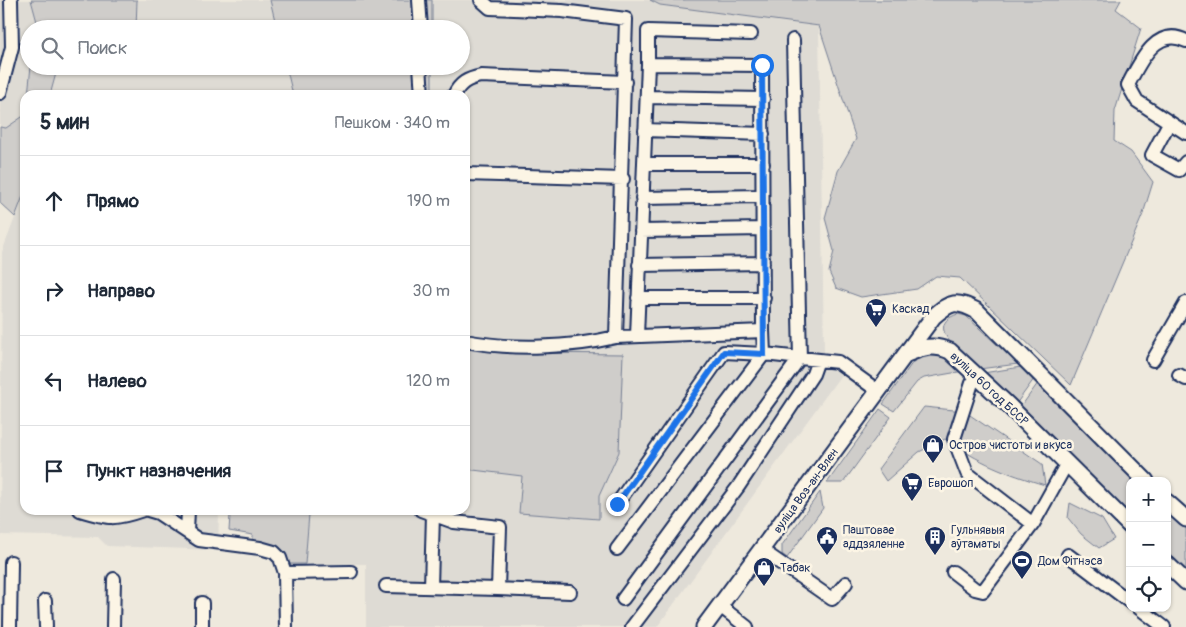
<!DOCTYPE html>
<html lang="ru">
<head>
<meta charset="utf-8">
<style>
	body { margin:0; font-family:Pangolin,sans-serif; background:#f6f6f7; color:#1f2937 }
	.controls { position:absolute; right:15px; bottom:15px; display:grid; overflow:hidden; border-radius:10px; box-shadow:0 1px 4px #0004 }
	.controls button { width:45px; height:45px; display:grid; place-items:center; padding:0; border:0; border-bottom:1px solid #e0e1e3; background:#fff; color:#1f2937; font:25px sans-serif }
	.stop { position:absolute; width:15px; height:15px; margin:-11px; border:4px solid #1a73e8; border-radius:50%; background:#fff }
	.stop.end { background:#1a73e8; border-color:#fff; box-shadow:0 1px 5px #0008 }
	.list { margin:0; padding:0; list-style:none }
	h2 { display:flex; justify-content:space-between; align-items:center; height:65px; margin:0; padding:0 20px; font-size:21px }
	h2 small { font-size:16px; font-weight:400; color:#747a83 }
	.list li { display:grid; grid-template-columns:32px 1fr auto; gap:15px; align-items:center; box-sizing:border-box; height:90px; padding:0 20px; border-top:1px solid #e0e1e3 }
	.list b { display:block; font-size:19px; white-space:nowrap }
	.list em { font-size:16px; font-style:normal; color:#747a83 }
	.icon { flex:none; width:28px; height:28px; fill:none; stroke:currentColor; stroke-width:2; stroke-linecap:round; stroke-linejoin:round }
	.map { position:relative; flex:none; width:1186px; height:627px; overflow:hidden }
	.search { position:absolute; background:#fff; box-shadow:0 1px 4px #0004; left:20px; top:20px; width:450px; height:55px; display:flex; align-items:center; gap:12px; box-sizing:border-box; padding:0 18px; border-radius:28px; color:#747a83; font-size:19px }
	.panel { position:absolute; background:#fff; box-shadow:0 1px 4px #0004; left:20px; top:90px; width:450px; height:425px; border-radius:15px }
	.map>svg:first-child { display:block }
	.built { fill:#dedbd4 }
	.green { fill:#cfcdca; stroke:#757e94 }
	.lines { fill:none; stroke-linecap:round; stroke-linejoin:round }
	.minor-casing { stroke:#1b2f5e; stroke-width:16 }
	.major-casing { stroke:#1b2f5e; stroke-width:19 }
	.minor { stroke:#fcf5e5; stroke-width:12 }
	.major { stroke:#fcf5e5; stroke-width:15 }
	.route { stroke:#1a73e8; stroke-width:6 }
	.labels { text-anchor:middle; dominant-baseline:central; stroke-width:5; stroke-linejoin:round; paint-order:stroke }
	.poi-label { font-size:12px; fill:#1b2f5e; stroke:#fcf5e5; text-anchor:start }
	.street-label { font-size:12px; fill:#1b2f5e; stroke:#fcf5e5 }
</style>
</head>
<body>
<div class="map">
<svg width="1186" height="627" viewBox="0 0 1186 627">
	<rect width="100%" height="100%" fill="#eee9dd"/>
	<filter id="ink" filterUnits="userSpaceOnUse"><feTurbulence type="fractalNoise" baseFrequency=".02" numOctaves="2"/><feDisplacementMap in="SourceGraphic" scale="10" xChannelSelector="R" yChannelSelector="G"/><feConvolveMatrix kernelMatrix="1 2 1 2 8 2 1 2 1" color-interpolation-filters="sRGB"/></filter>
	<g filter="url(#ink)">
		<path class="built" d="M0,0H31L37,22L36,29H29V66H31L28,95H25V115L6,128L0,127Z
			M137,0H270L277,29H136Z
			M432,0H650L660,5L819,26L824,352L827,364L841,375L657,627H366V564H305L309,514L280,510H465V469L522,476L519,512L599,519V496L619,452L531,353L465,349V95H432V66H461V29H432Z
			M58,66H286L293,95H50Z
			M25,191V510H219L218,550L107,546L98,537L0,535L2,252Z"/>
		<path class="green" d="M31,0H137L136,29H36L37,22Z
			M270,0H432V29H277Z
			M650,0H1121L1116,9L1141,28L1115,111L1114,141L1131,152L1153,182L1143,214L1071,385L960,278L936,276L917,289L861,297L836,288L829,272L834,251L825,218L838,171L856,139L819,26L660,5Z
			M31,66H58L50,95H28Z
			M286,66H432V95H293Z
			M25,115V191L15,217L0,203V127L6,128Z
			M958,314L966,316L1018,364L979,369C965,356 921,326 958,314Z
			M465,349L531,353L623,354L619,452L599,496V519L519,513L522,476L465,469Z
			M928,351L946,355L964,371L924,378L917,382L894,411L883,404L913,362Z
			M1021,367L1034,379L1016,404L983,373Z
			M1038,383L1138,481H1130V517L1020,408Z
			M924,407L964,411L1042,464L1045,485C1005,473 980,463 945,439L919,452L886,481L878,469Z
			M880,409L891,417L843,483H827Z
			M820,492L823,508L787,558L782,554V545Z
			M1070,503L1102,519L1114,539L1099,548L1081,534L1068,518Z
			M219,510H280L309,514L305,564H289C282,547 270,543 253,540V535L229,531L230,515L219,514Z
			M1172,514L1186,528V572L1167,555V519Z"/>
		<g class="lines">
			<g class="minor-casing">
				<path id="minor" d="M419,0L421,29
					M481,0L490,8L562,11L626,19L616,337L763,331L764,354L838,362L878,391
					M793,40L800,359
					M1186,41C1156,25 1139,64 1128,85L1137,101L1186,133
					M648,64V31L751,34
					M420,66L422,95
					M0,93L12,47L11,0
					M454,95C460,83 467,79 481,76L625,82
					M647,97L763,99
					M1169,123L1152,155L1179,170L1186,162
					M645,130L763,134
					M644,164H763
					M465,174L623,179
					M642,198L762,196
					M641,231L763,229
					M639,265L763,263
					M638,298H764
					M637,336L648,64L762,65L763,331
					M465,341C514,350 569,348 616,337
					M1153,360L1186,303
					M1179,375L1186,379
					M972,383L954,439L967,473L1033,524
					M617,504L724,352L764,354
					M80,510C110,519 114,520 143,510
					M148,510L158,513L199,540L260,548L274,552L280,558L285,573L286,627
					M187,532L188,510
					M617,549L764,354
					M763,551L832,599L846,583
					M1068,555L1130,602
					M953,572L975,589L983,591L1033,524L1067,463
					M285,573L351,572
					M386,586L498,589L500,527L454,522L421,510
					M431,587L433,514
					M498,589L570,592
					M623,599L799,359
					M45,601L46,627
					M202,603V627
					M720,606L747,627
					M1139,608L1164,627
					M10,627L11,562
					M113,627L114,579
					M632,627L738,487L813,374L818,360"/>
			</g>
			<g class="major-casing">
				<path id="major" d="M907,354C923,347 933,344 950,351L1009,406L1130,526
					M1167,502L1186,519
					M1167,564L1186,582
					M704,627L933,317C951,301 956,300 977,311L1146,481"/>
			</g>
			<use href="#minor" class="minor"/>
			<use href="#major" class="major"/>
		</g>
	</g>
	<g class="lines" filter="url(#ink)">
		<path class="route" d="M617,504L724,352L764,354L762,65"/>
	</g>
	<defs>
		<g id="supermarket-pin" transform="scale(1.125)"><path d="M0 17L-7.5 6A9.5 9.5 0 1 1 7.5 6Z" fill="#1b2f5e" stroke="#fcf5e5"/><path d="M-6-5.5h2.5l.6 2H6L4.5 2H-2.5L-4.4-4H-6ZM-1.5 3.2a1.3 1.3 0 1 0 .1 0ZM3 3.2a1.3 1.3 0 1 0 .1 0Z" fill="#fff"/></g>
		<g id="shop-pin" transform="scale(1.125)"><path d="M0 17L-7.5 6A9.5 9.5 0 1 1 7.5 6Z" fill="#1b2f5e" stroke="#fcf5e5"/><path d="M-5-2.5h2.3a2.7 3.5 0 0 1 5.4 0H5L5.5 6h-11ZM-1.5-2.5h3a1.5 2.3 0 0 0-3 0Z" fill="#fff"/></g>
		<g id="civic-pin" transform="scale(1.125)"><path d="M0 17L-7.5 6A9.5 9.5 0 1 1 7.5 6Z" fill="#1b2f5e" stroke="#fcf5e5"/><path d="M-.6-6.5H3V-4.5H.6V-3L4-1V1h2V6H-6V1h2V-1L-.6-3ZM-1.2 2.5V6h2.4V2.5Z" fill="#fff"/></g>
		<g id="building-pin" transform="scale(1.125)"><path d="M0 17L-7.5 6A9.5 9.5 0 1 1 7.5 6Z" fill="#1b2f5e" stroke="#fcf5e5"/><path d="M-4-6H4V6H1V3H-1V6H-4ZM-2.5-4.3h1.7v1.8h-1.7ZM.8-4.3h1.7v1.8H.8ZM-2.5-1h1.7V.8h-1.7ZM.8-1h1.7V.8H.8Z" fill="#fff"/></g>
		<g id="stadium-pin" transform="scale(1.125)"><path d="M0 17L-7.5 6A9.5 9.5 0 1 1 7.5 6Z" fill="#1b2f5e" stroke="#fcf5e5"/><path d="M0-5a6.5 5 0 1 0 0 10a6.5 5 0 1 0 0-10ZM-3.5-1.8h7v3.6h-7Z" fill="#fff"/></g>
	</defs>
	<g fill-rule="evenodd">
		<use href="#supermarket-pin" x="876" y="309"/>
		<use href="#shop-pin" x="933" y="445"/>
		<use href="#supermarket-pin" x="912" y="483"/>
		<use href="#civic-pin" x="827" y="537"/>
		<use href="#building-pin" x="935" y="537"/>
		<use href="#stadium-pin" x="1022" y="561"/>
		<use href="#shop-pin" x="764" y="568"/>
	</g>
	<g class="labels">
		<g class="poi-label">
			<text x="892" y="309">Каскад</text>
			<text x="949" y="445">Остров чистоты и вкуса</text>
			<text x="928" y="483">Еврошоп</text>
			<text x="843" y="530">Паштовае<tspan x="843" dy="14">аддзяленне</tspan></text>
			<text x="951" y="530">Гульнявыя<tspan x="951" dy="14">аўтаматы</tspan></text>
			<text x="1038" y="561">Дом Фітнэса</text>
			<text x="780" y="568">Табак</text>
		</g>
		<g class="street-label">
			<text transform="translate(989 389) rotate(43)">вуліца 60 год БССР</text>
			<text transform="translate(806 491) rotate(-54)">вуліца Воз-ан-Влен</text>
		</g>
	</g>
</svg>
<div class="controls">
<button>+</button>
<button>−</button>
<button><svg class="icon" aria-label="locate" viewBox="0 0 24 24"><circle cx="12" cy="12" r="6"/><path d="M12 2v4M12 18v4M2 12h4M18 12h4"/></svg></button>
</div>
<div class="stop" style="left:762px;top:65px"></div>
<div class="stop end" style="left:617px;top:504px"></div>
<div class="search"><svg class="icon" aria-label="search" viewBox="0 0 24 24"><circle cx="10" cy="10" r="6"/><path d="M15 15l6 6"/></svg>Поиск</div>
<section class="panel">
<h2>5 мин<small>Пешком · 340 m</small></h2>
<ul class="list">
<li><svg class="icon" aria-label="ahead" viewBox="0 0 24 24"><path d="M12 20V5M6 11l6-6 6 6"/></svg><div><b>Прямо</b></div><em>190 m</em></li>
<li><svg class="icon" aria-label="right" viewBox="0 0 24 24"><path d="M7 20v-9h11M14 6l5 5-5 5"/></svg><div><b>Направо</b></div><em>30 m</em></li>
<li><svg class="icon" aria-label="left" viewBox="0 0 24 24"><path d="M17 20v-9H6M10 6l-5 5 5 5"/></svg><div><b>Налево</b></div><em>120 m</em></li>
<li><svg class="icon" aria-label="arrive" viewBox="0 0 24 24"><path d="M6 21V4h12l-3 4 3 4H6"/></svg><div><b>Пункт назначения</b></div></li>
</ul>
</section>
</div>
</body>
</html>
